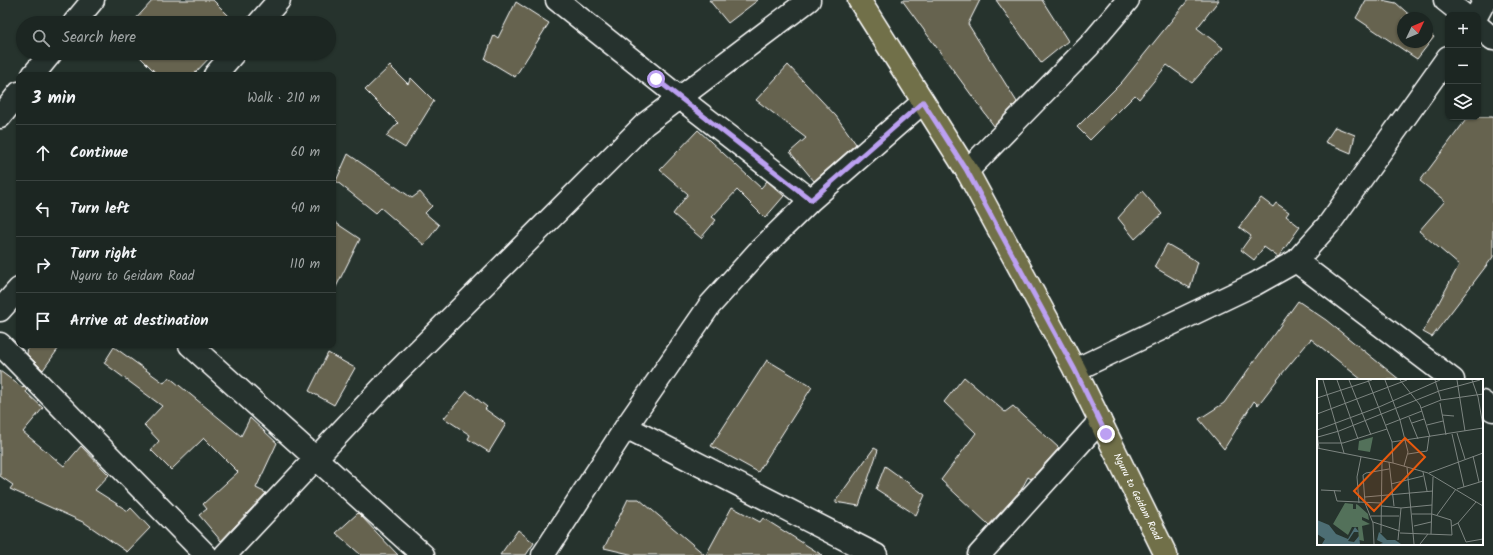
<!DOCTYPE html>
<html lang="en">
<head>
<meta charset="utf-8">
<style>
	body { margin:0; font-family:Kalam,sans-serif; background:#252e2a; color:#f1f3f6 }
	.controls { position:absolute; right:12px; top:12px; display:grid; overflow:hidden; border-radius:8px; box-shadow:0 1px 3px #0004 }
	.controls button { width:36px; height:36px; display:grid; place-items:center; padding:0; border:0; border-bottom:1px solid #3a4340; background:#1c2622; color:#f1f3f6; font:20px sans-serif }
	.compass { position:absolute; left:1397px; top:12px; width:36px; height:36px; border-radius:50%; background:#1c2622; box-shadow:0 1px 3px #0004; rotate:46deg }
	.stop { position:absolute; width:12px; height:12px; margin:-9px; border:3px solid #bca0f2; border-radius:50%; background:#fff }
	.stop.end { background:#bca0f2; border-color:#fff; box-shadow:0 1px 4px #0008 }
	.list { margin:0; padding:0; list-style:none }
	h2 { display:flex; justify-content:space-between; align-items:center; height:52px; margin:0; padding:0 16px; font-size:17px }
	h2 small { font-size:13px; font-weight:400; color:#a0a5a5 }
	.list li { display:grid; grid-template-columns:26px 1fr auto; gap:12px; align-items:center; box-sizing:border-box; height:56px; padding:0 16px; border-top:1px solid #3a4340 }
	.list b { display:block; font-size:15px; white-space:nowrap }
	.list p { margin:0; font-size:13px; white-space:nowrap; color:#a0a5a5 }
	.list em { font-size:13px; font-style:normal; color:#a0a5a5 }
	.icon { flex:none; width:22px; height:22px; fill:none; stroke:currentColor; stroke-width:2; stroke-linecap:round; stroke-linejoin:round }
	.map { position:relative; flex:none; width:1493px; height:555px; overflow:hidden }
	.search { position:absolute; background:#1c2622; box-shadow:0 1px 3px #0004; left:16px; top:16px; width:320px; height:44px; display:flex; align-items:center; gap:10px; box-sizing:border-box; padding:0 14px; border-radius:22px; color:#a0a5a5; font-size:15px }
	.panel { position:absolute; background:#1c2622; box-shadow:0 1px 3px #0004; left:16px; top:72px; width:320px; height:276px; border-radius:8px }
	.map>svg:first-child { display:block }
	.building { fill:#666450; stroke:#fff }
	.lines { fill:none; stroke-linecap:round; stroke-linejoin:round }
	.minor-casing { stroke:#fff; stroke-width:25 }
	.major-casing { stroke:#fff; stroke-width:25 }
	.minor { stroke:#26332d; stroke-width:22 }
	.major { stroke:#71704a; stroke-width:22 }
	.route { stroke:#bca0f2; stroke-width:5 }
	.labels { text-anchor:middle; dominant-baseline:central; stroke-width:3.5; stroke-linejoin:round; paint-order:stroke }
	.street-label { font-size:10px; fill:#fff; stroke:#26332d }
	.inset-road { fill:none; stroke:#7d8581; stroke-width:1 }
	.view { fill:#e8590c; fill-opacity:0.15; stroke:#e8590c; stroke-width:2 }
	.inset-edge { fill:none; stroke:#fff; stroke-width:2 }
</style>
</head>
<body>
<div class="map">
<svg width="1493" height="555" viewBox="0 0 1493 555">
	<rect width="100%" height="100%" fill="#26332d"/>
	<filter id="ink" filterUnits="userSpaceOnUse"><feTurbulence type="fractalNoise" baseFrequency=".025" numOctaves="2"/><feDisplacementMap in="SourceGraphic" scale="8" xChannelSelector="R" yChannelSelector="G"/><feConvolveMatrix kernelMatrix="1 2 1 2 8 2 1 2 1" color-interpolation-filters="sRGB"/></filter>
	<g filter="url(#ink)">
		<path class="building" d="M153,0H213L236,23H132Z
			M709,0H758L728,23Z
			M902,0H980L968,24L1017,102L994,126Z
			M996,0H1042L1068,41L1041,63Z
			M1188,0H1219L1197,28L1223,48L1192,83L1167,65L1139,99L1135,95L1090,140L1077,127L1122,82Z
			M1366,0H1382L1396,3L1413,18H1403V42H1427V31L1434,37L1417,59L1356,18Z
			M516,2L549,23L515,77L485,59L494,35L498,38Z
			M136,53H214L193,75H158Z
			M788,65L836,116L856,144L814,181L790,152L806,138L756,100Z
			M390,66L408,84L411,78L434,101L405,148L386,136L398,123L365,90Z
			M1468,117H1493V257L1432,337L1423,332L1459,265L1419,231L1445,201L1420,181Z
			M1335,127L1355,135L1351,153L1325,142Z
			M698,130L761,188L767,181L784,196L765,218L737,190L712,217L716,220L701,238L673,214L688,194L660,170Z
			M348,154L412,198L420,192L432,206L425,213L439,225L424,245L381,208L376,213L336,181Z
			M1142,191L1162,214L1135,239L1118,218Z
			M1261,198L1273,207L1276,203L1289,212L1286,216L1300,227L1279,256L1278,257L1264,247L1254,260L1241,250L1251,236L1239,227Z
			M333,221L360,239L333,293Z
			M1167,244L1198,262L1190,288L1154,267Z
			M1298,301L1326,320L1400,380H1362L1311,339L1281,375L1258,405L1254,401L1224,449L1199,419L1224,403Z
			M28,345H61L43,370L27,354Z
			M114,347L164,383L169,377L241,436L250,418L277,443L256,488L266,493L221,541L199,515L207,509L203,504L238,472L204,438L171,470L151,450L159,441L144,425L162,406L104,363Z
			M328,353L355,368L334,405L309,391Z
			M767,360L812,387L758,472L711,446Z
			M0,371L23,388V386L27,390L26,392L43,408L23,432L64,466L81,446L109,475L95,490L128,511L131,508L150,528L127,552L85,523L10,489L13,485L0,476Z
			M964,377L1005,412L1013,406L1059,448L1031,479L1028,477L1021,490L989,525L941,480L976,433L944,402Z
			M467,391L487,407L485,409L506,424L489,452L468,439L470,435L444,418Z
			M874,448L878,450L859,506L835,502Z
			M885,466L925,495L916,515L876,489Z
			M628,499H639L705,555H634L604,548Z
			M732,507L760,522L763,518L822,555H706Z
			M358,513L361,516L398,555H361L336,533Z
			M518,530L534,543L526,555H500Z"/>
		<g class="lines">
			<g class="minor-casing">
				<path id="minor" d="M557,0L680,98L811,200
					M1445,0L1464,15
					M1477,15L1485,0
					M74,23L93,0
					M259,23L279,0
					M1478,26L1493,39
					M33,75L51,53
					M215,75L234,53
					M0,117L19,93
					M967,171L1089,46L1128,0
					M1296,261L1453,380
					M0,310L19,289
					M0,344L206,555
					M190,345L423,555
					M1075,370L1255,284L1296,261L1329,224L1448,57
					M1482,402L1493,410
					M626,427L876,555
					M225,555L396,373L645,124L809,0
					M543,555L626,427L710,305L758,252L811,200L923,102
					M979,555L1100,421"/>
			</g>
			<g class="major-casing">
				<g id="major">
					<path id="s1" d="M859,0L967,171L1075,370L1166,555"/>
				</g>
			</g>
			<use href="#minor" class="minor"/>
			<use href="#major" class="major"/>
		</g>
	</g>
	<g class="lines" filter="url(#ink)">
		<path class="route" d="M656,79L811,200L923,102L967,171L1075,370L1106,434"/>
	</g>
	<g class="labels">
		<g class="street-label">
			<text stroke="none"><textPath href="#s1" startOffset="570">Nguru to Geidam Road</textPath></text>
		</g>
	</g>
	<g transform="translate(1317 379)">
		<rect width="166" height="166" fill="#26332d"/>
		<path d="M56,58L53,73L41,71L42,62ZM28,124L36,125V130H39V125L41,126L51,135L52,141L45,138V141L53,145L45,147L47,162L42,161L41,148H35L31,156L16,145Z" fill="#53715a"/>
		<path d="M0,141L12,146L19,155L31,160L38,148L42,153H37L31,162L37,163L42,157L43,165H5L8,160L0,155ZM62,153L70,161H78L84,165H63L66,164L60,161Z" fill="#4d6e74"/>
		<path class="inset-road" d="M6,1L27,74M20,1L41,60M32,1L54,56M51,1L75,63L76,84M68,1L83,41M83,1L103,26L113,58M118,1L124,21M140,1L148,52M155,1L161,18L166,47M141,7L163,1M0,19L55,1M123,24L129,56M104,29L124,21L166,15M0,35L90,1M125,36L137,37M92,38L101,60M83,41L91,73L87,87M95,44L107,40M69,46L105,32M110,46L126,42M0,51L62,28L123,1M140,54L148,80M0,55L2,69M135,55L147,108M1,58L22,52L122,12L141,7M75,63L166,49M2,64H26L70,50M0,69L76,84L111,94L166,127M91,75L110,72L112,58M156,77L162,103M72,83L77,127M90,88L97,165M106,93L110,112M112,94L166,74M74,105L106,97M140,110L166,102M4,111L24,112M17,111L20,122L64,124M48,118L116,112M42,124L40,98L44,78M65,127L84,129L115,126M120,136L139,110M54,137H82M56,143L83,152M141,144L149,163L166,160M97,147L114,143M135,147L141,144L159,123M64,154L65,82M83,154L135,156L134,141L115,135H95M114,155L116,98M81,161L84,129M57,165L56,144L48,124L46,96L49,94L72,90M103,165L111,155"/>
		<path class="view" d="M88,59L108,78L57,132L37,112Z"/>
		<rect width="166" height="166" class="inset-edge"/>
	</g>
</svg>
<div class="controls">
<button>+</button>
<button>−</button>
<button><svg class="icon" aria-label="layers" viewBox="0 0 24 24"><path d="M12 4l9 5-9 5-9-5zM3 14l9 5 9-5"/></svg></button>
</div>
<svg class="compass" viewBox="-18 -18 36 36"><path d="M0-13l5 13h-10z" fill="#e53935"/><path d="M0 13l5-13h-10z" fill="#a0a5a5"/></svg>
<div class="stop" style="left:656px;top:79px"></div>
<div class="stop end" style="left:1106px;top:434px"></div>
<div class="search"><svg class="icon" aria-label="search" viewBox="0 0 24 24"><circle cx="10" cy="10" r="6"/><path d="M15 15l6 6"/></svg>Search here</div>
<section class="panel">
<h2>3 min<small>Walk · 210 m</small></h2>
<ul class="list">
<li><svg class="icon" aria-label="ahead" viewBox="0 0 24 24"><path d="M12 20V5M6 11l6-6 6 6"/></svg><div><b>Continue</b></div><em>60 m</em></li>
<li><svg class="icon" aria-label="left" viewBox="0 0 24 24"><path d="M17 20v-9H6M10 6l-5 5 5 5"/></svg><div><b>Turn left</b></div><em>40 m</em></li>
<li><svg class="icon" aria-label="right" viewBox="0 0 24 24"><path d="M7 20v-9h11M14 6l5 5-5 5"/></svg><div><b>Turn right</b><p>Nguru to Geidam Road</p></div><em>110 m</em></li>
<li><svg class="icon" aria-label="arrive" viewBox="0 0 24 24"><path d="M6 21V4h12l-3 4 3 4H6"/></svg><div><b>Arrive at destination</b></div></li>
</ul>
</section>
</div>
</body>
</html>
